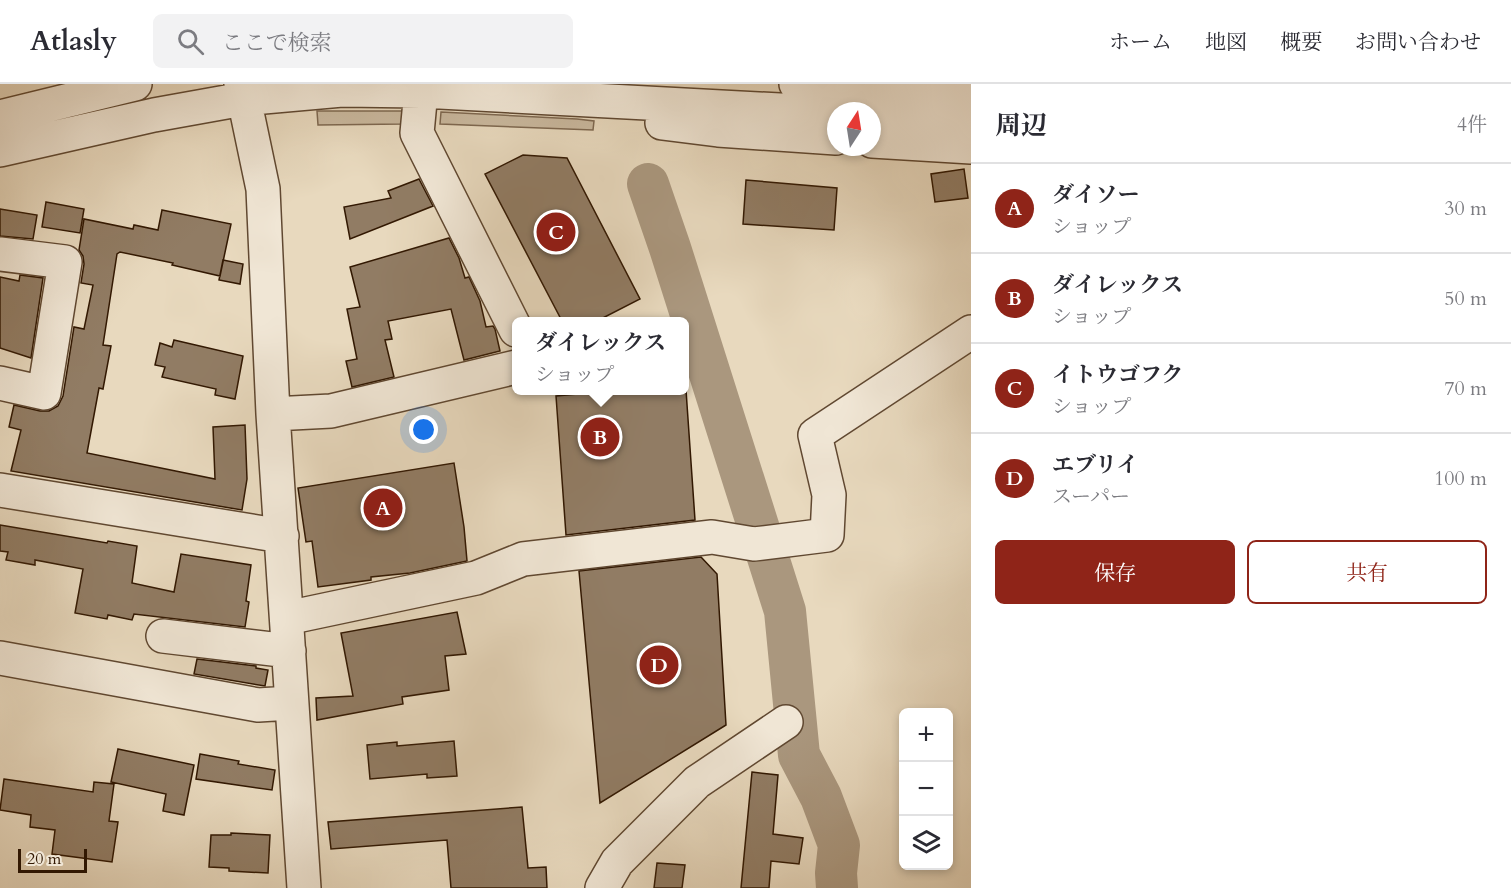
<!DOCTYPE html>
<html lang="ja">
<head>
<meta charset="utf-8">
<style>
	body { margin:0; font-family:Cardo,"Noto Serif JP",serif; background:#f2f2f3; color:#2b2b33 }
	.controls { position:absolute; right:18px; bottom:18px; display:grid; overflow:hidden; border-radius:9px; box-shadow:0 3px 9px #0003 }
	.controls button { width:54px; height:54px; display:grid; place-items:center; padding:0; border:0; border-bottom:2px solid #e1e1e2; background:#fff; color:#2b2b33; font:30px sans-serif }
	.compass { position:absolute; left:827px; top:18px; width:54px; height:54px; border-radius:50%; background:#fff; box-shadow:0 3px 9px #0003; rotate:12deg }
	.scale { position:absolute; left:18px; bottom:15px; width:69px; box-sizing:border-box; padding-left:6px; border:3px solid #321802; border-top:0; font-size:16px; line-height:21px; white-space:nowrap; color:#321802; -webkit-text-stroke:4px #f0e6d5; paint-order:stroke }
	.you { position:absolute; left:424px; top:346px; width:21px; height:21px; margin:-15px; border:4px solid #fff; border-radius:50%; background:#1a73e8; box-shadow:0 0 0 9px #1a73e833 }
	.badge { display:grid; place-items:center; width:39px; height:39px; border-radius:50%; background:#8f2418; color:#fff; font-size:20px; font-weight:700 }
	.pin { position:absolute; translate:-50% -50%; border:3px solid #fff; box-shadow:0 2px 6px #0006 }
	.popup { position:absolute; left:512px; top:233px; width:177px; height:78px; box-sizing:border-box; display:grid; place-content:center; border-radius:9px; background:#fff; filter:drop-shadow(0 2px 4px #0005); font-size:20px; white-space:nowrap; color:#7c7c81 }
	.popup b { font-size:22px; color:#2b2b33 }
	.popup::after { content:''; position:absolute; left:50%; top:100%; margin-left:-12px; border:12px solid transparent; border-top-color:#fff }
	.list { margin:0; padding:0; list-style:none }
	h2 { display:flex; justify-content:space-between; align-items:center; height:78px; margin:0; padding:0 24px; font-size:26px }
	h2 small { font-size:20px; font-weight:400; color:#7c7c81 }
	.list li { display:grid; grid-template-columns:39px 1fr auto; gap:18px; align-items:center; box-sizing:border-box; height:90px; padding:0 24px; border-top:2px solid #e1e1e2 }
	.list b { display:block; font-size:22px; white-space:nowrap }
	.list p { margin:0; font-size:20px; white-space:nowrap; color:#7c7c81 }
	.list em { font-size:20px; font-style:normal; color:#7c7c81 }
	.actions { display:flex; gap:12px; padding:18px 24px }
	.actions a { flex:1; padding:14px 0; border:2px solid #8f2418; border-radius:9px; text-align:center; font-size:21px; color:#8f2418 }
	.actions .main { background:#8f2418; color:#fff }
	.icon { flex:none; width:33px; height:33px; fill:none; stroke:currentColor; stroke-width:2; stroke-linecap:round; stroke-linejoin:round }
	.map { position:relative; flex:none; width:971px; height:804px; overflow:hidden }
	header { display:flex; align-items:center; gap:36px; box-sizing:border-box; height:84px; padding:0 30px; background:#fff; border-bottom:2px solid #e1e1e2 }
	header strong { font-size:28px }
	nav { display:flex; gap:33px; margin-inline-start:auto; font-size:21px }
	.search { width:420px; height:54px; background:#f2f2f3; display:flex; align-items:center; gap:15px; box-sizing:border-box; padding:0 21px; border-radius:9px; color:#7c7c81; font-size:22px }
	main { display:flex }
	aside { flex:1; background:#fff }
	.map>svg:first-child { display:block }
	.green { fill:#c9b89e; stroke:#7e6850; stroke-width:1.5 }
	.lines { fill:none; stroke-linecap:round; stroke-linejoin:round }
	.river { stroke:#aa977e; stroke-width:42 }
	.building { fill:#917c64; stroke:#321802; stroke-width:1.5 }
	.minor-casing { stroke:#604831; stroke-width:36 }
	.minor { stroke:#f0e6d5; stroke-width:33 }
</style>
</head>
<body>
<header>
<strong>Atlasly</strong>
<div class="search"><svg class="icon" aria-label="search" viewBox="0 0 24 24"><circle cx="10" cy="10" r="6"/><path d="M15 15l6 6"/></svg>ここで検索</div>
<nav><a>ホーム</a><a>地図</a><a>概要</a><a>お問い合わせ</a></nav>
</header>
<main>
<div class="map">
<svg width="971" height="804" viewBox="0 0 971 804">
	<rect width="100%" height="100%" fill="#e8d9be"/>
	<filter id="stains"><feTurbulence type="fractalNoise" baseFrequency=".00333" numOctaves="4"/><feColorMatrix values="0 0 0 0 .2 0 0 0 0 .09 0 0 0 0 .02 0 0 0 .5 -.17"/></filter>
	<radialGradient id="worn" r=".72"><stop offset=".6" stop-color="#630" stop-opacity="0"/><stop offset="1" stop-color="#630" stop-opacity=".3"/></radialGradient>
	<path class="green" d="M317,27H403V40L318,41Z
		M441,28L577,35L594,37L593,46L440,40Z"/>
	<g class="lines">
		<path class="river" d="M648,100L670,164L785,527L799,671L821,713L839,761L836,789L837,804"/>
	</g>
	<path class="building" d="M523,71L567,74L640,215L597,237H562L485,90Z
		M964,85L968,114L935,118L931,90Z
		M419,95L433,122L350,155L344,123L391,114L388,107Z
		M746,96L837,104L834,146L743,140Z
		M46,118L84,125L80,149L42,143Z
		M0,125L37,131L33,155L0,152Z
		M162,126L231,140L220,192L172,181L173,179L120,168L117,170L103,261L111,262L103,305L99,304L87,369L215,395L213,343L245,341L247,395L242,426L11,387L21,346L9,343L14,321L40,327H49L58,322L63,312L74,243L84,245L93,201L81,199L84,180L83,172L79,166L84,135L133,145L134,141L158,146Z
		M449,154L459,174L465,194L469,193L480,217L486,243L493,242L495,245L500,267L464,276L451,225L388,237L392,255L385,256L394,293L352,303L346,277L357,275L347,225L360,223L350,183Z
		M223,176L243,180L240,200L219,196Z
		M20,191L43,194L31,274L0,264V193L19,197Z
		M174,256L243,272L235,315L215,311L216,305L162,293L165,283L155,281L160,259L172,263Z
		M686,306L695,436L566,451L556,312L577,310L576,307Z
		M454,379L464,443L467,477L410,489L371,493V496L318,503L312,457L306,458L298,404Z
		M0,441L107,459L108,457L137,462L132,499L174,508L181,470L251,481L246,517L249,518L245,543L134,530L132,536L108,531L107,535L75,529L83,485L35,476V481L6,476L8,468L0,467Z
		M701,473L717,490L726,641L600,719L579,487Z
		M457,528L466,570L445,572L449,606L402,613L403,620L317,636L316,614L353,612L341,549Z
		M197,575L256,582V584L268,586L265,602L194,590Z
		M454,657L457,692L427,694V690L370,695L367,661L397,658V662Z
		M118,665L194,681L184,731L163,727L166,710L111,698Z
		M200,670L239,677L238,680L275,686L272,706L196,695Z
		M752,688L778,691L773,750L803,754L799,780L771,777L769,804H741Z
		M4,695L93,708L94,698L114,700L109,737L118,738L112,778L52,770L55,746L30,743L31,731L0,726Z
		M522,723L528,784L546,783L547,804H451L447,756L331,765L328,738Z
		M231,749L270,751L268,789L229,787V784L209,783L211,751H231Z
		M657,779L685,781L682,804H654Z"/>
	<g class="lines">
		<g class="minor-casing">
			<path id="minor" d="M241,0L263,105L273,330L304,804
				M796,0L971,12
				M421,7L417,49L516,246
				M872,32L971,38
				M0,33L135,0
				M662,39L718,46L836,54
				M872,57L971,63
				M0,66L154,31L243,15L342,6L421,7L836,29
				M0,170L65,178L44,309L0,299
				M273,330L331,327L516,283
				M0,406L282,452
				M287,534L476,494L523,475L712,453L754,460L827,451L829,411L815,351L971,248
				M163,552L289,567
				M0,574L258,621L291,619
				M602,804L617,778L697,698L786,638"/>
		</g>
		<use href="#minor" class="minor"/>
	</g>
	<rect width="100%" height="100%" filter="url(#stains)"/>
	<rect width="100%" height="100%" fill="url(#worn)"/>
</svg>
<div class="controls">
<button>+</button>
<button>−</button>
<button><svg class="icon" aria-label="layers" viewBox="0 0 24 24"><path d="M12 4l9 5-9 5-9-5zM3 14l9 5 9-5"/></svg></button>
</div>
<svg class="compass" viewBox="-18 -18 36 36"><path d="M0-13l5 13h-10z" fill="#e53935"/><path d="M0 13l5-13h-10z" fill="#7c7c81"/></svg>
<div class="scale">20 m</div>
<div class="you"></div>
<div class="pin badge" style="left:383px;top:424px">A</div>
<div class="pin badge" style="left:600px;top:353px">B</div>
<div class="popup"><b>ダイレックス</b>ショップ</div>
<div class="pin badge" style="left:556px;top:148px">C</div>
<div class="pin badge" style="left:659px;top:581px">D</div>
</div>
<aside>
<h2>周辺<small>4件</small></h2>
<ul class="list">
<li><span class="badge">A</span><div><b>ダイソー</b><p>ショップ</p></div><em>30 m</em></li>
<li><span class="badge">B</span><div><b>ダイレックス</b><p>ショップ</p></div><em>50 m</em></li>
<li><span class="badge">C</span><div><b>イトウゴフク</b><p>ショップ</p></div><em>70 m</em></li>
<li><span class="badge">D</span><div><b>エブリイ</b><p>スーパー</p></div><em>100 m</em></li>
</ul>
<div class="actions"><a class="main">保存</a><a>共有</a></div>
</aside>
</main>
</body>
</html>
